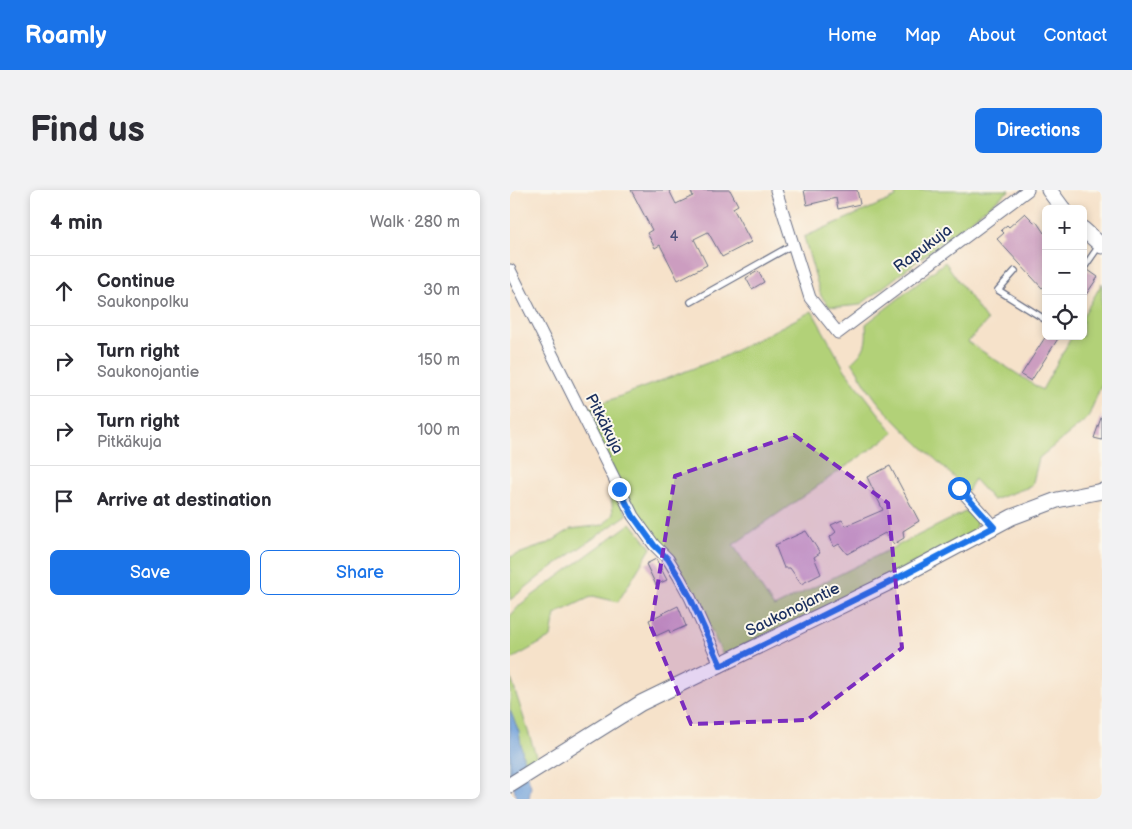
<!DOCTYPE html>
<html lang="en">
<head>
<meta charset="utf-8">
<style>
	body { margin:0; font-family:"Balsamiq Sans",sans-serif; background:#f2f2f3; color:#2b2b33 }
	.controls { position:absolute; right:15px; top:15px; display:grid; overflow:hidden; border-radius:8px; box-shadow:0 2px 8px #0003 }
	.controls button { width:45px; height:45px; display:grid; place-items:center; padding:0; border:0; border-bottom:1px solid #e1e1e2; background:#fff; color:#2b2b33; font:25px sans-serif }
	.stop { position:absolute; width:15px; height:15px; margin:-11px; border:4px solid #1a73e8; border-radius:50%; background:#fff }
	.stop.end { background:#1a73e8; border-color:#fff; box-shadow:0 1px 5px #0008 }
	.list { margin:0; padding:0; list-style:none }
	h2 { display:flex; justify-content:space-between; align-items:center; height:65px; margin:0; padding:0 20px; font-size:21px }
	h2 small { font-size:16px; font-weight:400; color:#7c7c81 }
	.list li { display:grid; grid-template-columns:32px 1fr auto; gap:15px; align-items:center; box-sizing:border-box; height:70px; padding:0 20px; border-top:1px solid #e1e1e2 }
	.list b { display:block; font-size:19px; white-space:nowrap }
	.list p { margin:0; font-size:16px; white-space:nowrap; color:#7c7c81 }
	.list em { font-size:16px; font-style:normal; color:#7c7c81 }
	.actions { display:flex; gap:10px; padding:15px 20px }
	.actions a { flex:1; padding:11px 0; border:1px solid #1a73e8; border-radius:8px; text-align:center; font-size:18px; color:#1a73e8 }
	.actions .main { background:#1a73e8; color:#fff }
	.icon { flex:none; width:28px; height:28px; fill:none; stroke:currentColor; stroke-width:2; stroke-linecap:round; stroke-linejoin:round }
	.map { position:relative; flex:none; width:592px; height:609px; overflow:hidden; border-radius:8px }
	header { display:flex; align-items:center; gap:30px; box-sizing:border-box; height:70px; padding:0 25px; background:#1a73e8; color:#fff }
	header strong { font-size:24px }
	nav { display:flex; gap:28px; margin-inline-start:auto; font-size:18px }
	.intro { display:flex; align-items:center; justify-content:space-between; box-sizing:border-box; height:120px; padding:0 30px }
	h1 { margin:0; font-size:35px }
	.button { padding:12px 22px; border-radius:8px; background:#1a73e8; color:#fff; font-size:18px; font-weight:700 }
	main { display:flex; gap:30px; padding:0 30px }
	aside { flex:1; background:#fff; border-radius:8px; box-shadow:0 2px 8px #0003 }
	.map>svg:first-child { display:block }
	.green { fill:#b2d178; stroke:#66806b }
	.water { fill:#70a0da; stroke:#46689c }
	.building { fill:#cc9dc0 }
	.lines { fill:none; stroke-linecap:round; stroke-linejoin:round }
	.lane-casing { stroke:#686e84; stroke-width:8 }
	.street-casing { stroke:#686e84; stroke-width:13 }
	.secondary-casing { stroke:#686e84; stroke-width:17 }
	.lane { stroke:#fff; stroke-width:5.5 }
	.street { stroke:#fff; stroke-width:11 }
	.secondary { stroke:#fff; stroke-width:15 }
	.route { stroke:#1a73e8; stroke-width:6 }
	.marked { fill:#7b2cbf; fill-opacity:0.2; stroke:#7b2cbf; stroke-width:4; stroke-dasharray:10 6; stroke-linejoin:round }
	.labels { text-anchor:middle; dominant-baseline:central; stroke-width:4; stroke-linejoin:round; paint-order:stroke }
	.number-label { font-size:14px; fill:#474a76 }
	.street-label { font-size:16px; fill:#1b2f5e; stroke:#fbf7ec }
</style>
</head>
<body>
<header>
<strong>Roamly</strong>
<nav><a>Home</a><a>Map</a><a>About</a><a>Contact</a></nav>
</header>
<div class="intro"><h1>Find us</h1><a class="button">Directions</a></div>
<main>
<aside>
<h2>4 min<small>Walk · 280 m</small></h2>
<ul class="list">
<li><svg class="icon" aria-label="ahead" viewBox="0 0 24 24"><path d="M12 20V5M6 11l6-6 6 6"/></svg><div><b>Continue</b><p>Saukonpolku</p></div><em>30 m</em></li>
<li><svg class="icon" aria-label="right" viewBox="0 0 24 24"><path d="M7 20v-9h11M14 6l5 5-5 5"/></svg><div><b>Turn right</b><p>Saukonojantie</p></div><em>150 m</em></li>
<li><svg class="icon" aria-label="right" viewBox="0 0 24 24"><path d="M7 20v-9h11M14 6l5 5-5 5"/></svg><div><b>Turn right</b><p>Pitkäkuja</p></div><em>100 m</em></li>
<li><svg class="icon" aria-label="arrive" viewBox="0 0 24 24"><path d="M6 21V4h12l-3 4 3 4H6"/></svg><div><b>Arrive at destination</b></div></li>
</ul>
<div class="actions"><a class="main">Save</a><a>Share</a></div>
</aside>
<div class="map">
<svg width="592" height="609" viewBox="0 0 592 609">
	<rect width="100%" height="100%" fill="#fbf7ec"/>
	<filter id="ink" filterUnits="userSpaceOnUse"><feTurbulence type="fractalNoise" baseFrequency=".02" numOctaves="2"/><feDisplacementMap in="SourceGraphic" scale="10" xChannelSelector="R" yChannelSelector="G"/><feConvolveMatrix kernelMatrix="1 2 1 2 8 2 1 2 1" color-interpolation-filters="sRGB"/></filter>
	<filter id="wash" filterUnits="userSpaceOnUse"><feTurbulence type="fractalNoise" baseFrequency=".0096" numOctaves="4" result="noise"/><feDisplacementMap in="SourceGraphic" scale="20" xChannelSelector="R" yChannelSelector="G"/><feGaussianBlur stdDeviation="1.12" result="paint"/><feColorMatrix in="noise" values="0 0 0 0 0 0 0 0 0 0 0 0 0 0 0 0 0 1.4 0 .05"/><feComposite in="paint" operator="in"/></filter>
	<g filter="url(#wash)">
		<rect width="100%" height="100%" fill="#f6e2ca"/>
		<path class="green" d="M384,0H500L350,115L330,117L319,116L311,106L294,47L386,7Z
			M435,72L477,131L458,152L532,200L562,146H573V126L592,93V193L578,228L529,268L522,296L483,310L464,289L458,302C432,273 401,249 375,220C362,207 352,188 342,172C356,160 357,153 356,134Z
			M302,121L335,180L384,243L223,355L264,417L455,322L462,323L467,329L466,335L462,343L355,398L213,465L176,389L133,332L120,312L74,220L213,167Z
			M105,301L117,325L38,380L0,410V367L39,353L61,339L93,335L103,324L101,304Z
			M121,333L141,358L108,412L83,406L45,424L41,447L0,470V426L11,414Z
			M0,485L27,569L0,585Z"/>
		<path class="water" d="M0,520L9,542L15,579L21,596L19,609H5L6,605L0,586Z"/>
		<g id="blocks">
			<path class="building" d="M121,0H159L166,14L183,6L180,0H220L228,15L223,18L241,52L212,67L198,42L184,49L197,75L168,90L150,55L145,58L137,43L142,40Z
				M294,0H347L350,14L328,19L326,8L297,15Z
				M515,23L524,32L526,31L534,43L536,41V95L532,98L487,49L494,43L491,40L497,35L499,37Z
				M578,80L588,87L573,109V88Z
				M248,81L254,92L242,99L236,88Z
				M536,146L549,147L521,191L511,185Z
				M592,225V250L584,248Z
				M380,276L409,331L393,341L394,348L384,354L375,343L337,364L329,354L324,357L320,347L326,342L321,335L332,330L336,336L373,320L357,287Z
				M296,341L310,363L304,367L311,384L291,394L280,378H274L265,355Z
				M146,369L157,390L146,395L136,374Z
				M168,416L176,436L160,443L159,440L146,446L139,430Z"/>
		</g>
	</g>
	<g filter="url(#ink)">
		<use href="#blocks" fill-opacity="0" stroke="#686e84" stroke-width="1"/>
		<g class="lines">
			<g class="lane-casing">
				<path id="lane" d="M573,79L589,56
					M505,81L488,100L536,130
					M181,112L284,54"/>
			</g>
			<g class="street-casing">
				<path id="street" d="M266,0L300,108L328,143L518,0
					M0,80L123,326L144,355L158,369L169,387L180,407L211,476
					M449,298L484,337"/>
			</g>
			<g class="secondary-casing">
				<path id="secondary" d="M539,0L553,19
					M573,39L592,56
					M0,595L131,513L384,390L502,327L547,310L592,301"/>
			</g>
			<use href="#lane" class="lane"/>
			<use href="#street" class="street"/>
			<use href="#secondary" class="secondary"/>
		</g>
	</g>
	<g class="lines" filter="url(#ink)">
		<path class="route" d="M109,299L123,326L144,355L158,369L169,387L180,407L211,476L384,390L484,337L449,298"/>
	</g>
	<path class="marked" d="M284,245L378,313L392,458L297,530L181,534L141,437L165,286Z"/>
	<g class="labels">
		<g class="number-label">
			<text x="164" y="46">4</text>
		</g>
		<g class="street-label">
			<text transform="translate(413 59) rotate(-37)">Rapukuja</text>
			<text transform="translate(94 234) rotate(63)">Pitkäkuja</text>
			<text transform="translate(283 420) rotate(-26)">Saukonojantie</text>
		</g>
	</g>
</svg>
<div class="controls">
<button>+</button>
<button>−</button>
<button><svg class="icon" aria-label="locate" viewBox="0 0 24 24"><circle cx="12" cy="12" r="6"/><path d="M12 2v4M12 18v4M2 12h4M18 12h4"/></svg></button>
</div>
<div class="stop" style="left:449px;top:298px"></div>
<div class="stop end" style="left:109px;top:299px"></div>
</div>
</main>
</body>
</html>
